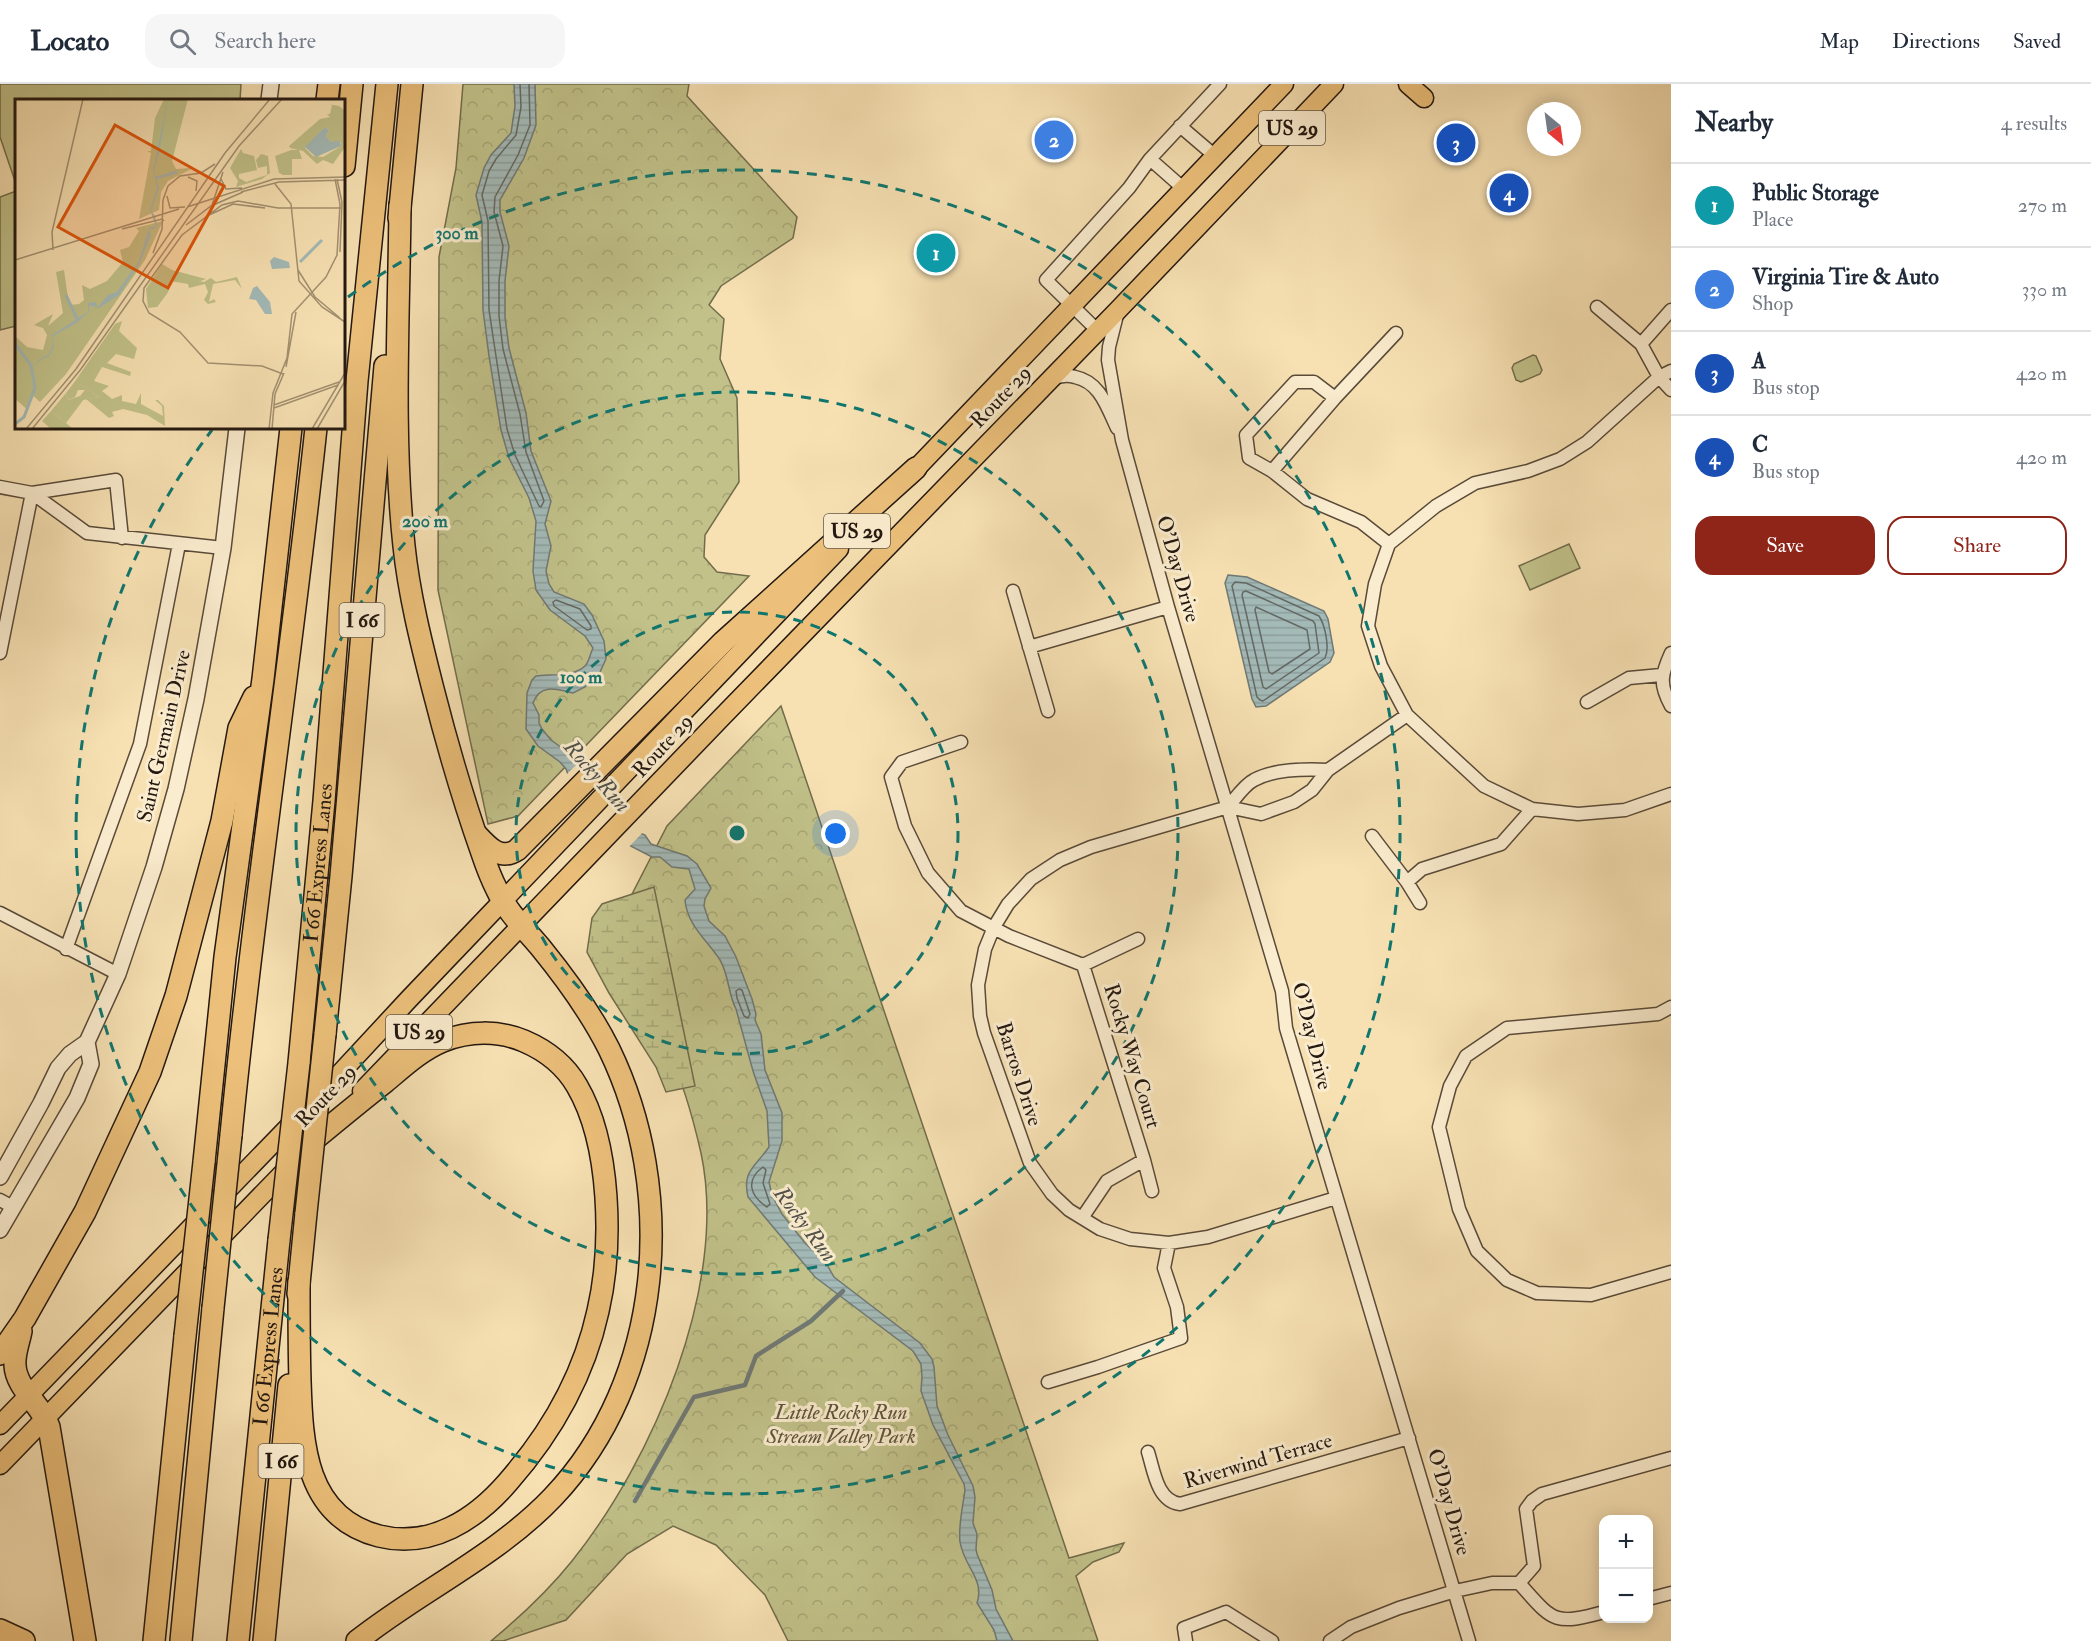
<!DOCTYPE html>
<html lang="en">
<head>
<meta charset="utf-8">
<style>
	body { margin:0; font-family:"IM FELL Double Pica",serif; background:#f6f6f7; color:#1f2937 }
	.controls { position:absolute; right:18px; bottom:18px; display:grid; overflow:hidden; border-radius:12px; box-shadow:0 3px 15px #0003 }
	.controls button { width:54px; height:54px; display:grid; place-items:center; padding:0; border:0; border-bottom:2px solid #e0e1e3; background:#fff; color:#1f2937; font:30px sans-serif }
	.compass { position:absolute; left:1527px; top:18px; width:54px; height:54px; border-radius:50%; background:#fff; box-shadow:0 3px 15px #0003; rotate:151deg }
	.you { position:absolute; left:836px; top:750px; width:21px; height:21px; margin:-15px; border:4px solid #fff; border-radius:50%; background:#1a73e8; box-shadow:0 0 0 9px #1a73e833 }
	.badge { display:grid; place-items:center; width:39px; height:39px; border-radius:50%; background:#8f2418; color:#fff; font-size:20px; font-weight:700 }
	.pin { position:absolute; translate:-50% -50%; border:3px solid #fff; box-shadow:0 2px 6px #0006 }
	.list { margin:0; padding:0; list-style:none }
	h2 { display:flex; justify-content:space-between; align-items:center; height:78px; margin:0; padding:0 24px; font-size:26px }
	h2 small { font-size:20px; font-weight:400; color:#747a83 }
	.list li { display:grid; grid-template-columns:39px 1fr auto; gap:18px; align-items:center; box-sizing:border-box; height:84px; padding:0 24px; border-top:2px solid #e0e1e3 }
	.list b { display:block; font-size:22px; white-space:nowrap }
	.list p { margin:0; font-size:20px; white-space:nowrap; color:#747a83 }
	.list em { font-size:20px; font-style:normal; color:#747a83 }
	.actions { display:flex; gap:12px; padding:18px 24px }
	.actions a { flex:1; padding:14px 0; border:2px solid #8f2418; border-radius:18px; text-align:center; font-size:21px; color:#8f2418 }
	.actions .main { background:#8f2418; color:#fff }
	.icon { flex:none; width:33px; height:33px; fill:none; stroke:currentColor; stroke-width:2; stroke-linecap:round; stroke-linejoin:round }
	.map { position:relative; flex:none; width:1671px; height:1557px; overflow:hidden }
	header { display:flex; align-items:center; gap:36px; box-sizing:border-box; height:84px; padding:0 30px; background:#fff; border-bottom:2px solid #e0e1e3 }
	header strong { font-size:28px }
	nav { display:flex; gap:33px; margin-inline-start:auto; font-size:21px }
	.search { width:420px; height:54px; background:#f6f6f7; display:flex; align-items:center; gap:15px; box-sizing:border-box; padding:0 21px; border-radius:18px; color:#747a83; font-size:22px }
	main { display:flex }
	aside { flex:1; background:#fff }
	.map>svg:first-child { display:block }
	.forest { fill:url(#forest-crowns); stroke:#726c4c; stroke-width:1.5 }
	.wetland { fill:url(#wetland-marsh); stroke:#726c4c; stroke-width:1.5 }
	.park { fill:#c1c189; stroke:#726c4c; stroke-width:1.5 }
	.water { fill:url(#water-rules); stroke:#707975; stroke-width:1.5 }
	.pier { fill:#f7e1b3 }
	.lines { fill:none; stroke-linecap:round; stroke-linejoin:round }
	.shore { stroke:#646964; stroke-width:1.5 }
	.stream { stroke:#707975; stroke-width:4.5 }
	.minor-casing { stroke:#594a39; stroke-width:15 }
	.tertiary-casing { stroke:#594a39; stroke-width:18 }
	.primary-casing { stroke:#241810; stroke-width:21 }
	.motorway-casing { stroke:#241810; stroke-width:24 }
	.minor { stroke:#faecce; stroke-width:12 }
	.tertiary { stroke:#faecce; stroke-width:15 }
	.primary { stroke:#ecc07a; stroke-width:18 }
	.motorway { stroke:#ecc07a; stroke-width:21 }
	.motorway-bridge-casing { stroke:#241810; stroke-width:24; stroke-linecap:butt }
	.motorway-bridge { stroke:#ecc07a; stroke-width:21 }
	.ring { fill:none; stroke:#0f766e; stroke-width:3; stroke-dasharray:10 8 }
	.labels { text-anchor:middle; dominant-baseline:central; stroke-width:6; stroke-linejoin:round; paint-order:stroke }
	.shield { fill:#faecce; stroke:#645849; stroke-width:1.5 }
	.shield-label { font-size:20px; font-weight:bold; fill:#241810 }
	.street-label { font-size:21px; fill:#241810; stroke:#faecce }
	.park-label { font-size:21px; font-style:italic; fill:#5b533a; stroke:#faecce }
	.water-label { font-size:22px; font-style:italic; fill:#50514b; stroke:#faecce }
	.inset-river { fill:none; stroke:#a3bab8; stroke-width:3 }
	.inset-road { fill:none; stroke:#a39172; stroke-width:1.5 }
	.view { fill:#de560c; fill-opacity:0.15; stroke:#de560c; stroke-width:3 }
	.inset-edge { fill:none; stroke:#241810; stroke-width:3 }
	.centre { fill:#0f766e; stroke:#faecce; stroke-width:3 }
	.ring-label { font-size:18px; text-anchor:middle; font-weight:bold; fill:#0f766e; stroke:#faecce; stroke-width:6; stroke-linejoin:round; paint-order:stroke }
</style>
</head>
<body>
<header>
<strong>Locato</strong>
<div class="search"><svg class="icon" aria-label="search" viewBox="0 0 24 24"><circle cx="10" cy="10" r="6"/><path d="M15 15l6 6"/></svg>Search here</div>
<nav><a>Map</a><a>Directions</a><a>Saved</a></nav>
</header>
<main>
<div class="map">
<svg width="1671" height="1557" viewBox="0 0 1671 1557">
	<defs>
		<pattern id="forest-crowns" width="20" height="18" patternUnits="userSpaceOnUse" patternTransform="scale(1.5)"><rect width="20" height="18" fill="#c1c189"/><path d="M2 6a3 3 0 1 1 6 0M12 15a3 3 0 1 1 6 0" fill="none" stroke="#a6a575"/></pattern>
		<pattern id="wetland-marsh" width="20" height="14" patternUnits="userSpaceOnUse" patternTransform="scale(1.5)"><rect width="20" height="14" fill="#c1c189"/><path d="M1 5h8M5 5V1M11 12h8M15 12V8" fill="none" stroke="#a6a575"/></pattern>
		<pattern id="water-rules" width="6" height="5" patternUnits="userSpaceOnUse" patternTransform="scale(1.5)"><rect width="6" height="5" fill="#a3bab8"/><path d="M0 2.5h6" fill="none" stroke="#8c9f9d"/></pattern>
	</defs>
	<rect width="100%" height="100%" fill="#f7e1b3"/>
	<filter id="stains"><feTurbulence type="fractalNoise" baseFrequency=".00333" numOctaves="4"/><feColorMatrix values="0 0 0 0 .2 0 0 0 0 .09 0 0 0 0 .02 0 0 0 .5 -.17"/></filter>
	<radialGradient id="worn" r=".72"><stop offset=".6" stop-color="#630" stop-opacity="0"/><stop offset="1" stop-color="#630" stop-opacity=".3"/></radialGradient>
	<path class="forest" d="M463,0H689L687,12L797,133L793,154L721,202L709,221L724,235L720,275L737,314L739,398L705,451L704,473L717,488L749,492L518,732L488,740L438,506L439,173L456,84Z
		M781,622L1069,1474L1124,1459L1119,1468L1093,1478L1076,1492L1098,1557H788L765,1511L716,1461L673,1442L627,1470L566,1536L503,1557H491C520,1533 548,1507 572,1477C653,1376 729,1200 701,1069C693,1034 683,998 668,966C651,927 629,890 610,853L667,742Z"/>
	<path class="wetland" d="M654,803L695,1002L666,1008L656,983L609,909L587,868L592,834L602,820Z"/>
	<path class="park" d="M0,0H241L240,16H16V100L0,53Z
		M16,107V242L0,246V113Z
		M1533,271L1536,272L1542,286L1540,290L1521,298L1516,296L1512,284L1514,280Z
		M1569,460L1580,484L1530,506L1519,482Z"/>
	<path class="water" d="M514,0H535L536,41L524,74L500,116V128L509,162L505,197V233L509,264L526,329L531,367L551,417L545,440L551,462L546,487L549,500L554,508L584,520L592,531L604,557L606,575L600,588L585,603L573,609C557,605 540,599 533,619L539,631V639L542,645L551,656L580,677L588,703L632,746L645,751L651,760L687,772L697,780L711,804L705,815L704,822L709,837L725,852L736,873L752,915L756,930L755,936L761,950L765,986L782,1029V1057L769,1098L772,1111L782,1130L805,1159L826,1179L834,1193L920,1259L932,1275L934,1283L937,1322L948,1351L973,1402L975,1413L973,1439L977,1450L976,1465L977,1470L992,1506L996,1525L1013,1557H997L994,1546L977,1519C985,1495 964,1483 960,1458C958,1442 963,1422 965,1406L964,1400L933,1341L921,1307L922,1293L921,1280L913,1267L815,1193L748,1113C742,1087 755,1083 769,1063L767,1027L753,987L736,925C728,910 729,891 720,876C707,856 687,841 685,816L695,805L689,785L672,783L660,773H652L617,755L576,712L566,685L560,678L538,662L526,645L527,609L532,596L536,592C550,590 574,593 585,582C589,578 590,570 593,564L585,552L550,526L536,506L533,487L536,437L529,414L509,374L501,346L489,272L483,226L482,138L476,111L484,84L491,71L511,49L515,22Z
		M1228,491L1247,493L1324,527L1328,535L1334,569L1330,578L1266,622L1256,623L1252,615L1225,499Z"/>
	<path class="pier" d="M582,675L590,694L591,701L595,707L628,740L644,747L628,764L616,757L573,713L565,692Z"/>
	<g class="lines">
		<path class="shore" d="M520,0L521,23L516,51L496,75L489,87L482,111L488,137L489,226L507,345L515,371L539,422L541,423L544,417L526,368L520,330L503,265L499,232V197L503,162L494,128L495,113L518,71L530,41L529,0
			M1235,498L1246,499L1319,532C1325,541 1330,564 1325,574L1263,617L1260,616L1257,613L1232,502Z
			M1246,507L1313,537L1315,540L1319,569L1266,605L1263,603L1242,511L1243,508Z
			M556,516L580,525L591,542V545L587,546L554,522L553,518Z
			M1256,523L1307,546L1310,565L1272,590L1269,588L1255,526Z
			M739,905L742,906L750,930L748,934L744,932L737,914L736,907Z
			M763,1083L766,1086L763,1099L770,1120L767,1123C750,1112 745,1096 763,1083Z"/>
		<path class="stream" d="M635,1417L694,1313L745,1301L756,1272L811,1237L843,1207"/>
		<g class="minor-casing">
			<path id="minor" d="M1180,42L1215,72
				M1150,75L1184,105
				M1597,223L1641,260
				M1671,226L1641,260L1659,293L1671,306
				M1118,227L1109,263L1108,276L1122,356L1168,523L1282,907L1286,944L1469,1557
				M1098,247L1046,196L1129,104L1150,75L1220,0
				M1671,287L1659,293L1587,358L1560,375L1528,387L1475,399L1436,422L1389,460L1375,500L1368,542L1381,582L1407,631L1484,702L1532,725L1578,730L1625,726L1671,710
				M1052,295C1059,292 1068,291 1075,293C1100,298 1107,323 1117,344
				M1335,314L1314,298H1295L1246,351L1249,374L1272,387L1335,314L1396,249
				M1272,387L1307,415L1361,438L1389,460
				M0,403L32,409L87,449L223,464
				M1013,507L1048,627
				M1029,563L1168,523
				M0,569L32,409L116,396L122,454
				M1671,569C1661,591 1659,600 1671,622
				M1587,618L1629,594L1661,591
				M961,658L902,678L891,693L905,742L928,789L961,827L1009,852L1083,881L1144,1076L1107,1097L1082,1134
				M1228,723C1235,715 1244,701 1254,696C1273,685 1307,685 1328,686
				M1372,752L1407,798L1420,819
				M1407,798L1422,785L1501,760L1532,725
				M0,829L118,890
				M66,865L140,660L179,460
				M1083,881L1138,855
				M1671,923L1658,930L1507,944L1466,972L1450,1002L1439,1043L1459,1125L1477,1167L1507,1196L1537,1209L1591,1211L1671,1188
				M1144,1076L1152,1107
				M1336,1114L1208,1153L1169,1159L1130,1155L1100,1145L1069,1126L1052,1110L1030,1079L984,949L980,932L978,901L985,865L994,843L1008,820L1031,795L1060,776L1091,763L1228,723L1261,730L1294,718L1312,706L1328,686L1407,631
				M0,1116L13,1123
				M1048,1298L1098,1283L1181,1254L1177,1223L1164,1184L1169,1159
				M1148,1368C1154,1387 1157,1417 1180,1420L1409,1354
				M1519,1499L1534,1482L1526,1425L1532,1417L1542,1410L1671,1374
				M1648,1515L1671,1509
				M1186,1557L1184,1544L1226,1528L1272,1557
				M1330,1557L1351,1543L1399,1524L1455,1507L1492,1499H1519C1553,1537 1553,1542 1604,1528"/>
		</g>
		<g class="tertiary-casing">
			<path id="tertiary" d="M269,16L271,0
				M0,1093L41,1019L58,984L70,970L87,958L118,890L154,783L176,705L196,615L223,464L237,344
				M0,1146L77,1014L91,980L87,958"/>
		</g>
		<g class="primary-casing">
			<path id="primary" d="M1408,0L1424,14
				M908,393L1284,0
				M362,1007L721,634L1118,226L1334,0
				M0,1341L332,998L409,915L839,465
				M0,1381L318,1053"/>
		</g>
		<g class="motorway-casing">
			<g id="motorway">
				<path d="M327,16L329,0"/>
				<path d="M344,82L352,0"/>
				<path d="M399,134L412,0"/>
				<path d="M476,750C488,763 500,777 517,766L723,558L916,384"/>
				<path d="M325,950L341,792L385,282"/>
				<path id="s1" d="M299,979L324,717L357,297L387,0"/>
				<path d="M231,1051C254,814 291,580 316,344"/>
				<path d="M204,1078L225,873L263,595L291,344"/>
				<path d="M299,1197C299,1230 299,1264 300,1297C302,1360 305,1433 379,1452C431,1465 476,1435 508,1398C551,1349 584,1291 598,1227C613,1162 611,1060 577,1002C565,981 545,966 524,957C498,946 469,947 443,957C421,966 403,983 385,998C362,1016 339,1035 316,1054"/>
				<path d="M298,1210L306,1129"/>
				<path d="M21,1247C19,1258 14,1270 15,1281C16,1305 42,1321 49,1343L85,1557"/>
				<path d="M0,1270L25,1234L85,1128L150,988L176,912L222,737L239,644L254,613"/>
				<path d="M0,1546L24,1557"/>
				<path d="M154,1557L185,1252"/>
				<path d="M181,1557L213,1224"/>
				<path id="s2" d="M238,1557L279,1156"/>
				<path d="M264,1557L289,1301"/>
				<path d="M357,1557C420,1507 497,1472 553,1413C664,1296 678,1107 609,965C591,929 567,896 541,864C526,846 507,828 497,806C491,794 486,781 482,769C463,715 447,660 433,605C421,558 409,510 404,462C392,349 399,235 400,121"/>
			</g>
		</g>
		<use href="#minor" class="minor"/>
		<use href="#tertiary" class="tertiary"/>
		<use href="#primary" class="primary"/>
		<use href="#motorway" class="motorway"/>
		<g class="motorway-bridge-casing">
			<path id="motorway-bridge" d="M306,1129L325,950
				M279,1156L299,979
				M213,1224L231,1051
				M185,1252L204,1078"/>
		</g>
		<use href="#motorway-bridge" class="motorway-bridge"/>
	</g>
	<g class="ring">
		<circle cx="737" cy="749" r="221"/>
		<circle cx="737" cy="749" r="441"/>
		<path d="M348 213A662 662 0 1 1 212 346"/>
	</g>
	<g class="labels">
		<g class="shield">
			<rect x="1259" y="27" width="66" height="34" rx="4.5"/>
			<rect x="824" y="430" width="66" height="34" rx="4.5"/>
			<rect x="339.5" y="519" width="45" height="34" rx="4.5"/>
			<rect x="386" y="931" width="66" height="34" rx="4.5"/>
			<rect x="258.5" y="1360" width="45" height="34" rx="4.5"/>
		</g>
		<g class="shield-label">
			<text x="1292" y="44">US 29</text>
			<text x="857" y="447">US 29</text>
			<text x="362" y="536">I 66</text>
			<text x="419" y="948">US 29</text>
			<text x="281" y="1377">I 66</text>
		</g>
		<g class="street-label">
			<text transform="translate(1001 313) rotate(-46)">Route 29</text>
			<text transform="translate(1178 485) rotate(74)">O'Day Drive</text>
			<text transform="translate(164 652) rotate(-77)">Saint Germain Drive</text>
			<text transform="translate(663 662) rotate(-47)">Route 29</text>
			<text stroke="none"><textPath href="#s1" startOffset="201">I 66 Express Lanes</textPath></text>
			<text transform="translate(1312 952) rotate(76)">O'Day Drive</text>
			<text transform="translate(1132 972) rotate(73)">Rocky Way Court</text>
			<text transform="translate(1019 990) rotate(72)">Barros Drive</text>
			<text transform="translate(326 1012) rotate(-46)">Route 29</text>
			<text stroke="none"><textPath href="#s2" startOffset="296">I 66 Express Lanes</textPath></text>
			<text transform="translate(1258 1377) rotate(-16)">Riverwind Terrace</text>
			<text transform="translate(1449 1418) rotate(74)">O'Day Drive</text>
		</g>
		<g class="park-label">
			<text x="841" y="1328">Little Rocky Run<tspan x="841" dy="24">Stream Valley Park</tspan></text>
		</g>
		<g class="water-label">
			<text transform="translate(597 692) rotate(49)">Rocky Run</text>
			<text transform="translate(805 1140) rotate(53)">Rocky Run</text>
		</g>
	</g>
	<g transform="translate(15 15)">
		<rect width="330" height="330" fill="#f7e1b3"/>
		<path d="M313,5L324,7L329,11L330,48L318,65L308,61L302,65L288,52L275,49L274,47L305,20L315,18L312,15H315L317,6ZM310,28L314,31L311,37L316,43H326V47L308,58L298,57L290,49ZM153,177L189,183L196,179L201,183L222,178L227,190L220,181L198,185L194,203L199,200L201,203L193,205L189,201L193,193L190,185L174,189L173,185L155,182L153,193L142,208L137,207ZM0,249L13,270L17,296L13,311L0,300V282L12,292ZM58,285H65L84,298L68,301L65,297L70,291H63L60,298L53,301L51,294ZM36,312L51,324L58,330H36L27,322Z" fill="#c1c189" fill-rule="evenodd"/>
		<path d="M149,0H173L157,62L161,70L178,69L153,82L146,93L144,111L124,120L136,54L132,52H136L140,19ZM226,50L228,54L239,57L242,71L224,75V79L231,83L252,76V67L243,69L241,61L246,55L253,57L255,74L247,80L221,88L223,82L215,69ZM276,51H284L287,60H277V76H268L264,74L260,57ZM148,122L130,161L51,275L25,303L14,293L13,270L0,249V237L12,248L28,251L32,236L28,229L19,226L38,215L33,227L48,214L41,173L49,171L54,206L64,205L69,201L67,186L75,190L92,182L108,163L105,151L114,148L124,132L121,129ZM107,222L104,232L122,249L119,260L101,255L92,264L116,273L115,277L87,268L79,282L94,287L87,292L97,300L107,296V302L121,305L126,294V305L148,317L147,307L140,301H143L149,307L150,327L132,316L108,310L97,313L99,317L94,319L71,300L84,298L65,285H58L100,225ZM0,254L9,266L12,293L0,282ZM51,294L53,301L65,297L69,300L51,324L36,312Z" fill="#c1c189"/>
		<path d="M147,165L157,171L191,180L178,185L155,181L153,193L142,208L133,209L131,190ZM0,241L18,260L41,248L28,277L15,276L5,265L0,258Z" fill="#c1c189"/>
		<path d="M153,0L144,54L139,72L144,89L136,112L140,117L142,127L139,130H134L136,136L125,164L104,196L84,209L74,206V213L61,224L38,237L39,248L34,257L16,266L34,255L38,246L37,236L73,213V204L80,203L83,208L93,196L102,193L124,162L134,129L141,127L135,111L142,88L138,71ZM310,28L314,31L311,37L316,43L325,42L326,47L301,58L290,48ZM259,158L274,163L275,169L257,170L255,162ZM242,187L255,203L257,215H250L241,201L234,200L238,189Z" fill="#a3bab8"/>
		<path class="inset-river" d="M141,79L162,73M285,163L307,141M51,196L63,222M0,245L16,266L20,289L9,318L0,325"/>
		<path class="inset-road" d="M173,78L182,82L181,92M206,80L211,90L227,89M322,80L327,103L325,153M260,85L276,105L284,182L307,208L330,223M226,93L264,83L330,81M152,97L155,109L170,108M197,106L208,73M172,108L259,80L330,78M194,116L218,105L250,109M171,126L196,107L228,93M107,130L147,120L149,122M38,151L37,133L68,0M138,154L147,130L148,101L153,87L165,77L186,74L200,65M0,161L164,110M283,171L300,198L325,219M271,268L281,213M268,275L247,267L193,264L165,233L134,214L128,202L129,189L167,136L207,106L223,102L263,109H327M259,306L324,283M259,309L323,286M11,330L61,270L210,54L255,0M17,330L66,270L224,47L267,0M254,330L258,294L272,259L277,215L311,178L322,156L325,105L320,80M257,330L260,295L269,274M297,330L330,274M302,330L330,282"/>
		<path class="view" d="M100,26L209,87L153,189L43,128Z"/>
		<rect width="330" height="330" class="inset-edge"/>
	</g>
	<circle cx="737" cy="749" r="9" class="centre"/>
	<g class="ring-label">
		<text x="457" y="155">300 m</text>
		<text x="425" y="443">200 m</text>
		<text x="581" y="599">100 m</text>
	</g>
	<rect width="100%" height="100%" filter="url(#stains)"/>
	<rect width="100%" height="100%" fill="url(#worn)"/>
</svg>
<div class="controls">
<button>+</button>
<button>−</button>
</div>
<svg class="compass" viewBox="-18 -18 36 36"><path d="M0-13l5 13h-10z" fill="#e53935"/><path d="M0 13l5-13h-10z" fill="#747a83"/></svg>
<div class="you"></div>
<div class="pin badge" style="left:936px;top:169px;background:#0f9aa8">1</div>
<div class="pin badge" style="left:1054px;top:56px;background:#3f7fe0">2</div>
<div class="pin badge" style="left:1456px;top:59px;background:#1a4fb4">3</div>
<div class="pin badge" style="left:1509px;top:109px;background:#1a4fb4">4</div>
</div>
<aside>
<h2>Nearby<small>4 results</small></h2>
<ul class="list">
<li><span class="badge" style="background:#0f9aa8">1</span><div><b>Public Storage</b><p>Place</p></div><em>270 m</em></li>
<li><span class="badge" style="background:#3f7fe0">2</span><div><b>Virginia Tire &amp; Auto</b><p>Shop</p></div><em>330 m</em></li>
<li><span class="badge" style="background:#1a4fb4">3</span><div><b>A</b><p>Bus stop</p></div><em>420 m</em></li>
<li><span class="badge" style="background:#1a4fb4">4</span><div><b>C</b><p>Bus stop</p></div><em>420 m</em></li>
</ul>
<div class="actions"><a class="main">Save</a><a>Share</a></div>
</aside>
</main>
</body>
</html>
